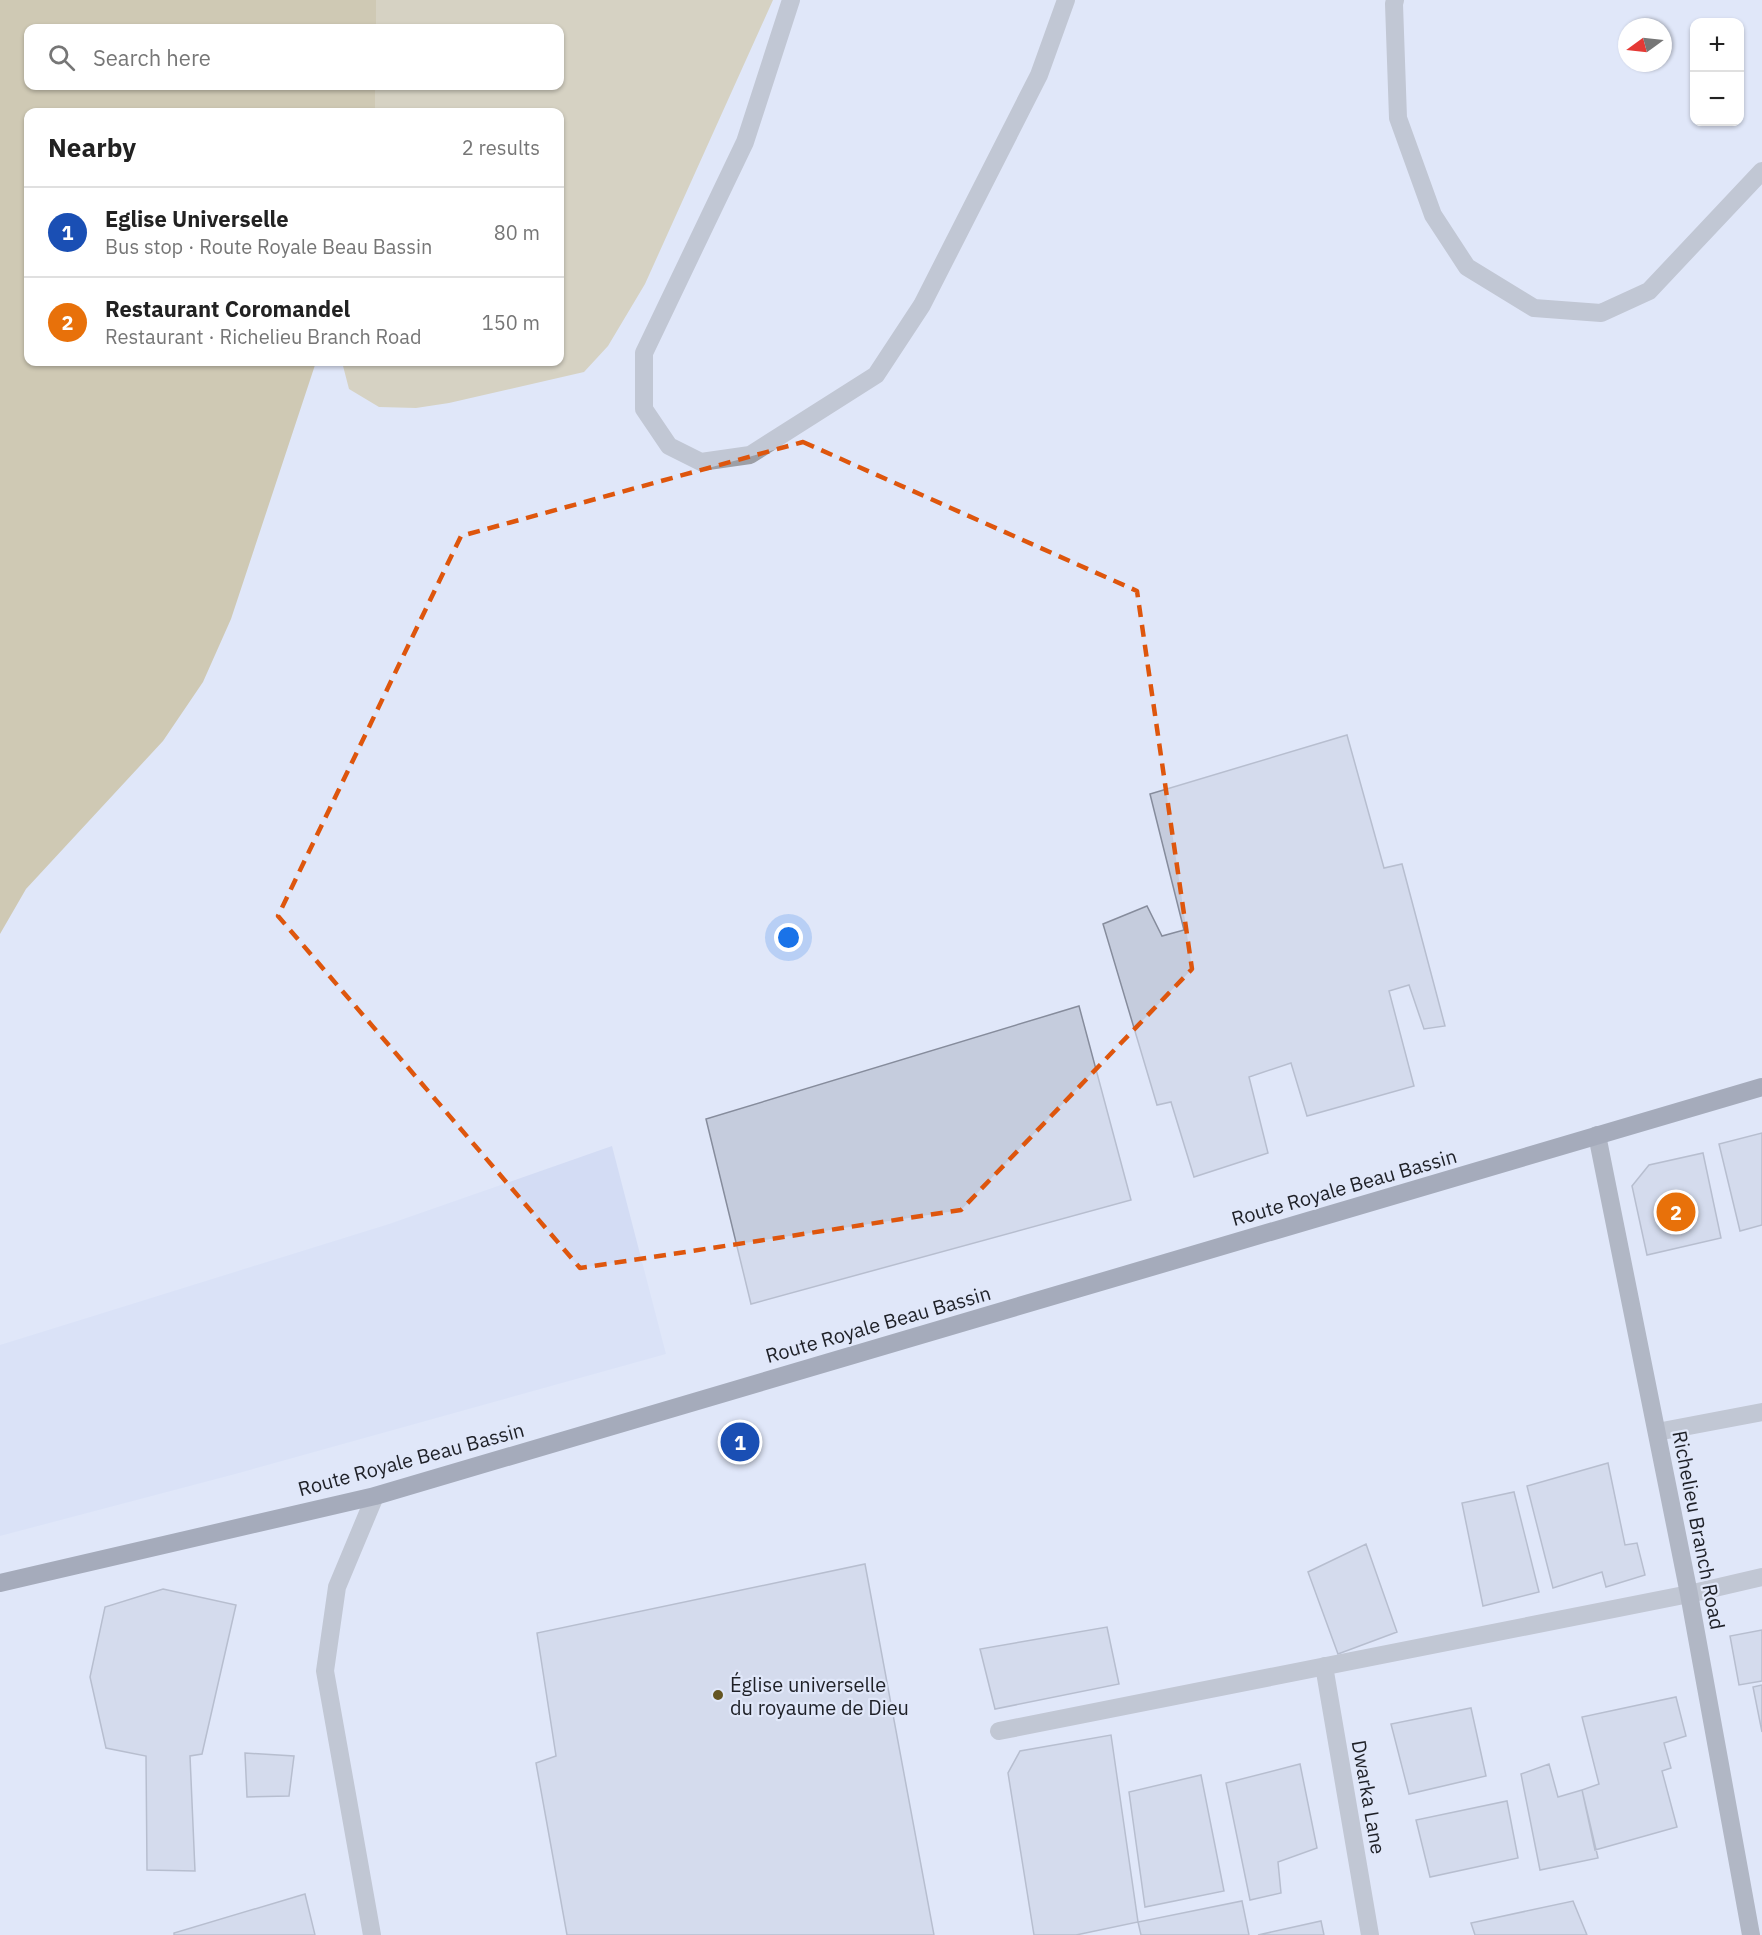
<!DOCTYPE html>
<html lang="en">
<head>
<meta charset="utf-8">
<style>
	body { margin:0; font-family:"IBM Plex Sans",sans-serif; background:#f2f2f2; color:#222 }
	.controls { position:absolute; right:18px; top:18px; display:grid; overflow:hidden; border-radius:12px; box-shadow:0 2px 4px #0004 }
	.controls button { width:54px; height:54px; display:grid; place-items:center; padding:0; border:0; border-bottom:2px solid #e0e0e0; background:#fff; color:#222; font:30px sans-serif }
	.compass { position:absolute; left:1618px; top:18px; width:54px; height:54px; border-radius:50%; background:#fff; box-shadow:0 2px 4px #0004; rotate:255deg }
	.you { position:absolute; left:789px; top:938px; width:21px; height:21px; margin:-15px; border:4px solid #fff; border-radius:50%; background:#1a73e8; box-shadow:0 0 0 9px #1a73e833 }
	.badge { display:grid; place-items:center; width:39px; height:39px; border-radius:50%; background:#645522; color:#fff; font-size:20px; font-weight:700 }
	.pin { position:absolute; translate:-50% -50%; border:3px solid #fff; box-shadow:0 2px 6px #0006 }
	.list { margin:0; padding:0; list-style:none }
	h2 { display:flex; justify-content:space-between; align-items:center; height:78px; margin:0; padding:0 24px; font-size:26px }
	h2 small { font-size:20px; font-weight:400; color:#767676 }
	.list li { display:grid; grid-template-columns:39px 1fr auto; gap:18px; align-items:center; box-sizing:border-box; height:90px; padding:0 24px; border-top:2px solid #e0e0e0 }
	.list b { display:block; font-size:22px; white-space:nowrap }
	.list p { margin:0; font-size:20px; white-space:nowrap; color:#767676 }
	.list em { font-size:20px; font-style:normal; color:#767676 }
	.icon { flex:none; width:33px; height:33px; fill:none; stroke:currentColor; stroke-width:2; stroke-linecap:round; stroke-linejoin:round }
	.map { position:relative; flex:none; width:1762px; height:1935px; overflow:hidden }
	.search { position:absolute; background:#fff; box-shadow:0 2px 4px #0004; left:24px; top:24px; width:540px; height:66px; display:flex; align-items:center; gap:15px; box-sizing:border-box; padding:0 21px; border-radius:12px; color:#767676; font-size:22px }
	.panel { position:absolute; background:#fff; box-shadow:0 2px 4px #0004; left:24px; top:108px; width:540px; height:258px; border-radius:12px }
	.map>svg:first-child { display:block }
	.built { fill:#d3dcf4 }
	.green { fill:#cab981 }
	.forest { fill:#bba561 }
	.building { fill:#c5ccdd; stroke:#868c9c; stroke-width:1.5 }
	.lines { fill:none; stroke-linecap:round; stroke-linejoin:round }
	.lane { stroke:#9c9fa6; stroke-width:18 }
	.street { stroke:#9c9fa6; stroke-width:18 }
	.secondary { stroke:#787c86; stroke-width:18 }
	.primary { stroke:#5e6370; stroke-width:18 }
	.marked { fill:none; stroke:#de560d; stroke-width:4.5; stroke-dasharray:12 8; stroke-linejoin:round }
	.poi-dot { fill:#645522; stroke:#e0e7f9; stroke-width:2 }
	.labels { text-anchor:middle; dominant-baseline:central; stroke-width:4.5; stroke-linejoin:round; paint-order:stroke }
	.street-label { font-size:20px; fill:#1e2027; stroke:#e0e7f9 }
	.poi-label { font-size:20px; fill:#1e2027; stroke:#e0e7f9; text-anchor:start }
</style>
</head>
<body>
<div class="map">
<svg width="1762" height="1935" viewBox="0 0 1762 1935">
	<rect width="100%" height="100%" fill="#e0e7f9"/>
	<path class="built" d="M612,1146L666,1354L239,1473L0,1536V1345L389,1224Z"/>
	<path class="green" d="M376,0H773L645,284L608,346L584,372L449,403L416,408L379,407L349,389L342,362H560V112H375V86H560V28H376Z"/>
	<path class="forest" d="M0,0H376V28H28V86H375V112H28V362H316L231,619L203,682L163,741L26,889L0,934Z"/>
	<path class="building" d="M1347,735L1384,868L1402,864L1445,1026L1424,1029L1409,985L1389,991L1414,1086L1307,1116L1291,1063L1249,1077L1268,1153L1194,1177L1171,1102L1157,1105L1103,924L1147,906L1162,936L1184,930L1150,794Z
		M1079,1006L1131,1200L751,1304L706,1119Z
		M1762,1133V1225L1740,1231L1719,1144Z
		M1703,1153L1721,1238L1647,1255L1632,1186L1649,1165Z
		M1608,1463L1625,1545L1637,1543L1645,1575L1606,1587L1602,1572L1553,1588L1527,1486Z
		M1514,1492L1539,1592L1483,1606L1462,1503Z
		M1366,1544L1397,1632L1338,1654L1308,1572Z
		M865,1564L934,1935H567L536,1763L556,1756L537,1633Z
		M163,1589L236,1605L202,1754L190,1756L195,1871L147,1870L146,1756L106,1748L90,1677L105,1607Z
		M1107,1627L1119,1684L995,1709L980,1649Z
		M1762,1630V1681L1739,1685L1730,1636Z
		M1762,1685V1732L1753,1687Z
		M1676,1697L1686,1736L1664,1743L1671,1768L1662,1771L1677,1827L1595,1850L1582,1790L1599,1784L1582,1717Z
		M1471,1708L1486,1776L1409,1794L1391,1724Z
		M1111,1735L1138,1922L1076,1935H1034L1008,1773L1020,1751Z
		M245,1753L294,1756L289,1796L247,1797Z
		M1300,1764L1317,1848L1278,1862L1281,1893L1250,1900L1226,1783Z
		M1549,1764L1558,1797L1582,1790L1598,1858L1540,1870L1521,1774Z
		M1201,1775L1224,1891L1145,1907L1129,1792Z
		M1507,1801L1518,1858L1430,1877L1416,1820Z
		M305,1894L315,1935H174V1933Z
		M1242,1901L1249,1935H1141L1138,1922Z
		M1573,1901L1587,1935H1475L1471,1923Z
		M1321,1921L1324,1935H1258Z"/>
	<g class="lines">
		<path class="lane" d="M372,1935L325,1671L337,1587L375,1496"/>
		<path class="street" d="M791,0L745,142L644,353V409L669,446L701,462L750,455L876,375L922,305L1039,75L1066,0
			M1395,0L1394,4L1398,118L1433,215L1467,267L1534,308L1601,313L1649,291L1762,171
			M1657,1432L1762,1412
			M1324,1666L1370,1935
			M999,1731L1689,1594L1762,1577"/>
		<path class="secondary" d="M1597,1135L1689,1594L1751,1935"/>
		<path class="primary" d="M0,1583L375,1496L1762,1087"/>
	</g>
	<path d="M0 0H1762V1935H0ZM803,442L1137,591L1192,969L961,1210L580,1268L278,916L461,536Z" fill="#e0e7f9" fill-opacity=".55" fill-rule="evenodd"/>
	<path class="marked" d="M803,442L1137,591L1192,969L961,1210L580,1268L278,916L461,536Z"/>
	<circle class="poi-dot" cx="718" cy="1695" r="6"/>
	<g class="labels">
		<g class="street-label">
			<text transform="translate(1344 1187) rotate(-16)">Route Royale Beau Bassin</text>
			<text transform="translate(878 1324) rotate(-16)">Route Royale Beau Bassin</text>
			<text transform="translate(411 1459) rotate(-15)">Route Royale Beau Bassin</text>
			<text transform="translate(1699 1530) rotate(79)">Richelieu Branch Road</text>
			<text transform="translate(1369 1797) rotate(80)">Dwarka Lane</text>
		</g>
		<g class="poi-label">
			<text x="730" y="1684">Église universelle<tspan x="730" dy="23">du royaume de Dieu</tspan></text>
		</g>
	</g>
</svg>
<div class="controls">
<button>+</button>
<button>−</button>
</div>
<svg class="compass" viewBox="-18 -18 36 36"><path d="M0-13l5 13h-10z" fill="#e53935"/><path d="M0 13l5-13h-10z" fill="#767676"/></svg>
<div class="you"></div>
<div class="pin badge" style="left:740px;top:1442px;background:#1a4fb4">1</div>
<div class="pin badge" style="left:1676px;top:1212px;background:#e8710a">2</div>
<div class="search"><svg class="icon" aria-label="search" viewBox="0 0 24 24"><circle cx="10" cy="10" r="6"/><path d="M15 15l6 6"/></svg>Search here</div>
<section class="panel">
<h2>Nearby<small>2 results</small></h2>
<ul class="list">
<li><span class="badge" style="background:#1a4fb4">1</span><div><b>Eglise Universelle</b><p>Bus stop · Route Royale Beau Bassin</p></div><em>80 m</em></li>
<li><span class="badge" style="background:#e8710a">2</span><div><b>Restaurant Coromandel</b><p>Restaurant · Richelieu Branch Road</p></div><em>150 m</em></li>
</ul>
</section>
</div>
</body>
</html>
